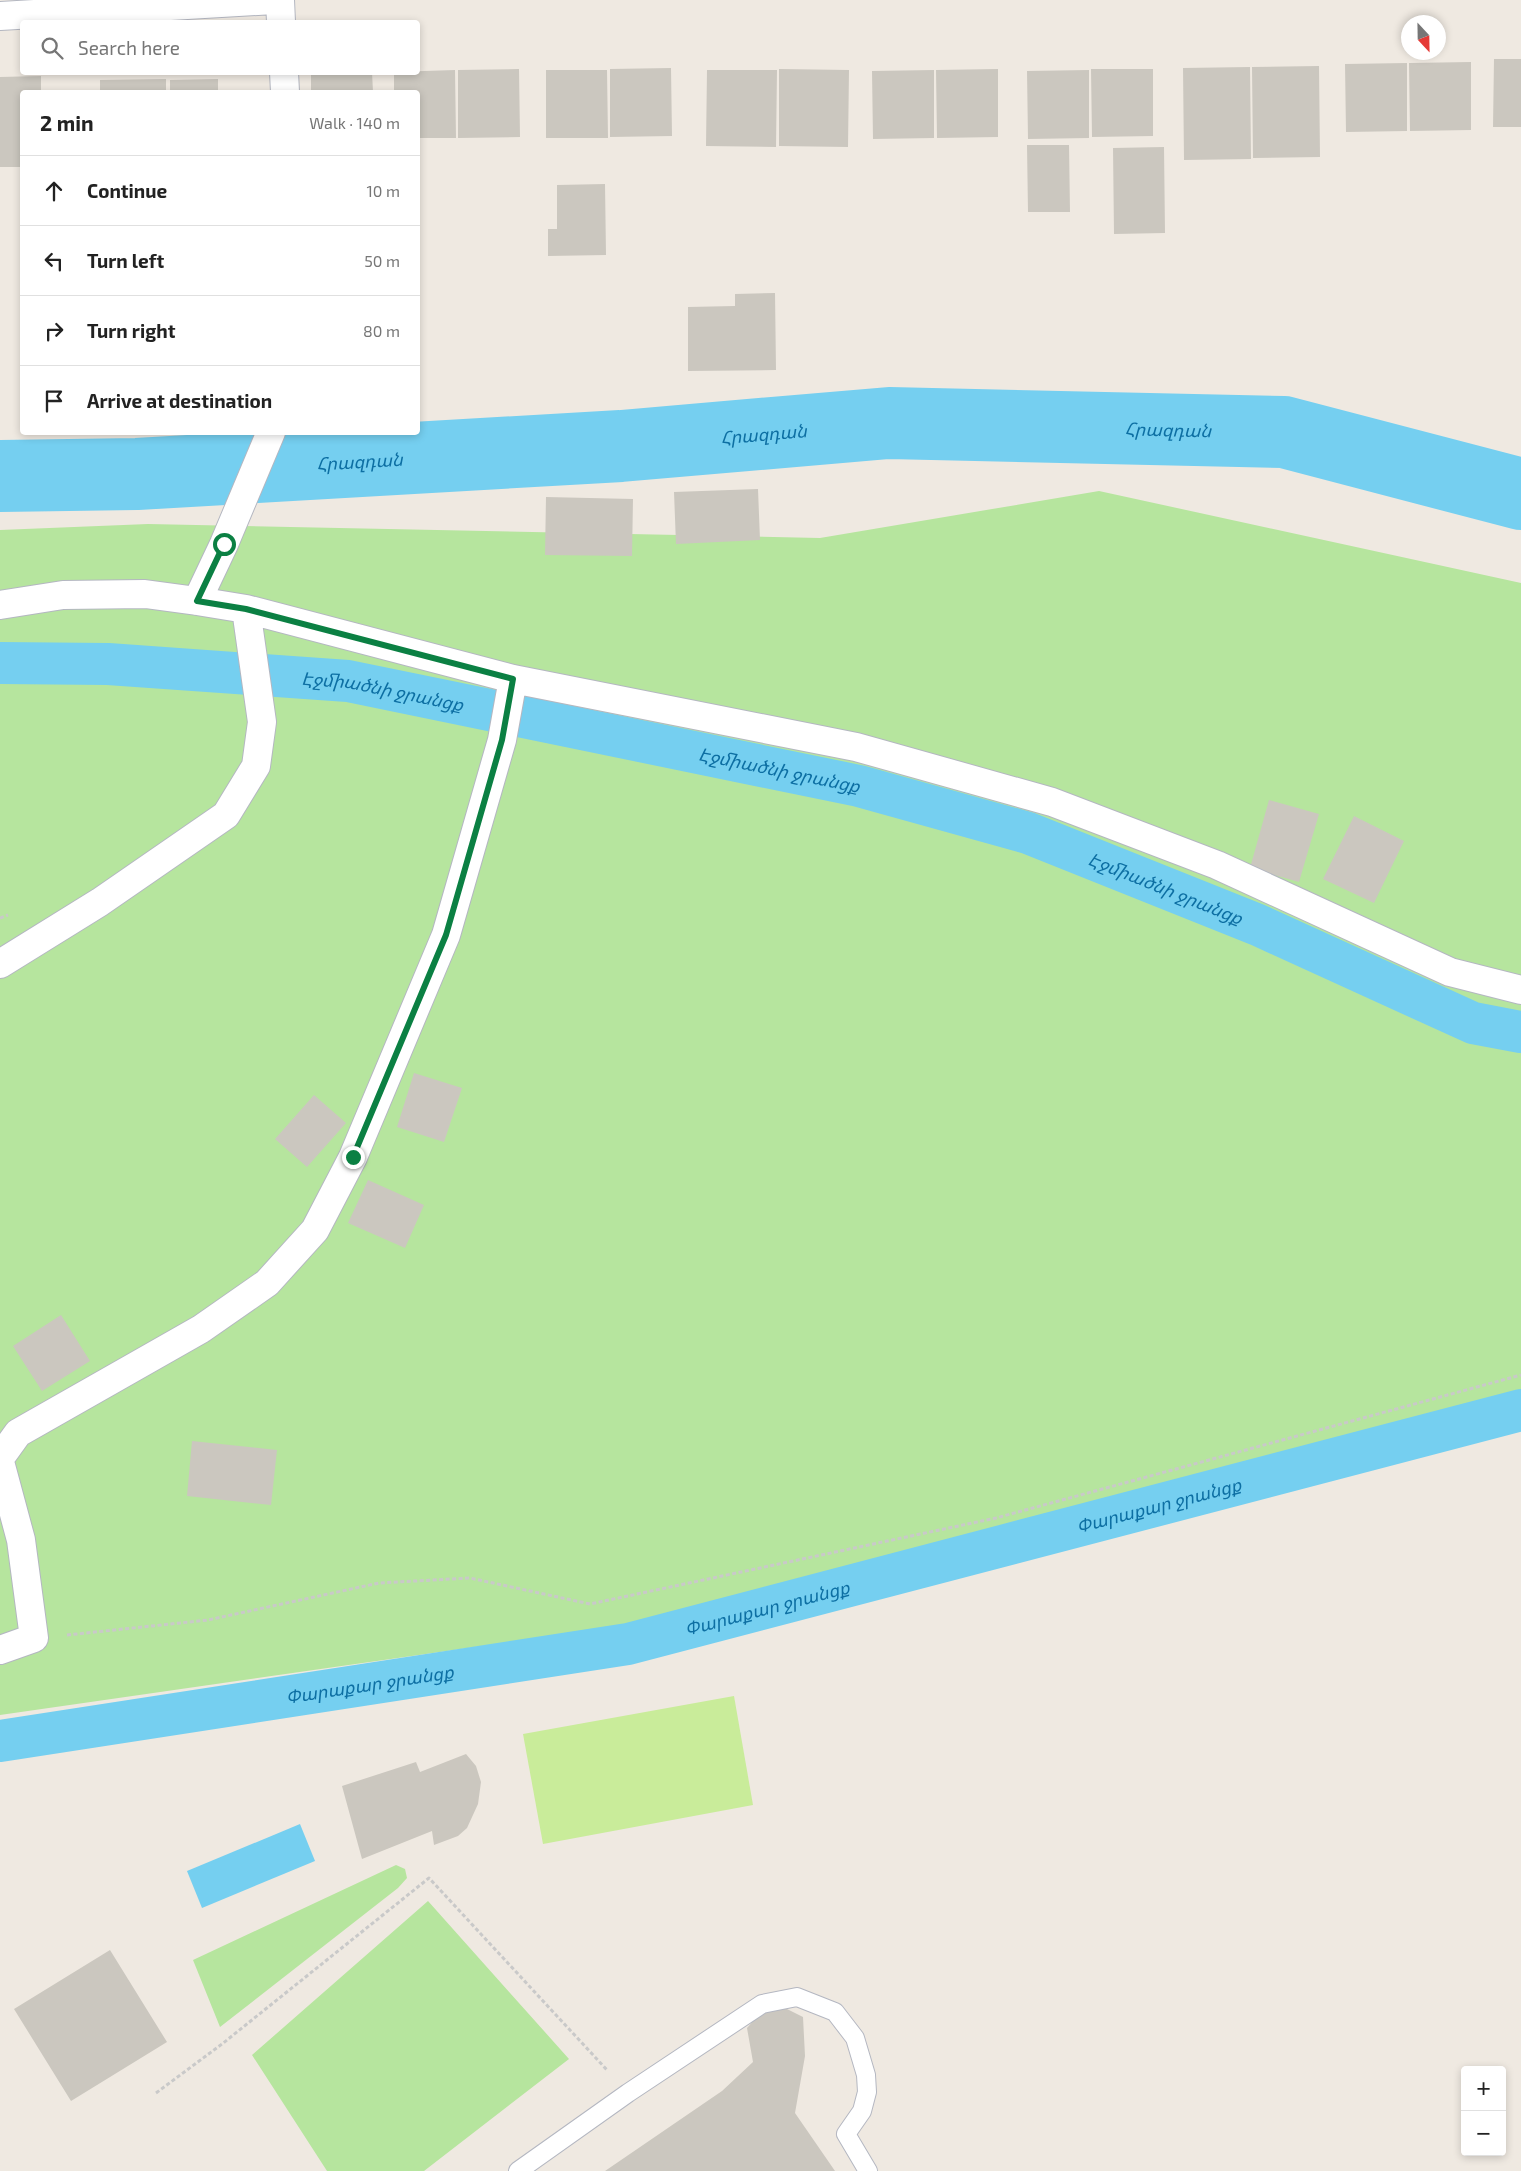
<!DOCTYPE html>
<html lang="en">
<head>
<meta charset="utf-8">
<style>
	body { margin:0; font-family:"Exo 2","Noto Sans Armenian",sans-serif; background:#f2f2f2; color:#222 }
	.controls { position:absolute; right:15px; bottom:15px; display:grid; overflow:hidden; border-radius:5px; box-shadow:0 2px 8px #0003 }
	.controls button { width:45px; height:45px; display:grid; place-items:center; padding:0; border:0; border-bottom:1px solid #e0e0e0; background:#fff; color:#222; font:25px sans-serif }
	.compass { position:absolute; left:1401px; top:15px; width:45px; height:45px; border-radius:50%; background:#fff; box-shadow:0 2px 8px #0003; rotate:158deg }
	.stop { position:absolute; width:15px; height:15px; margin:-11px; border:4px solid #0b8043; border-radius:50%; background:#fff }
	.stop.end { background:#0b8043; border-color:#fff; box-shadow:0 1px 5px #0008 }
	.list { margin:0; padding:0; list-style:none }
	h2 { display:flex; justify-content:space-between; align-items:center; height:65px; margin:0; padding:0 20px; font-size:21px }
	h2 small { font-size:16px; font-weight:400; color:#767676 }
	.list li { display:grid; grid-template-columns:32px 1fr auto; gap:15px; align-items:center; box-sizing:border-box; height:70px; padding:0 20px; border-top:1px solid #e0e0e0 }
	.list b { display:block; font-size:19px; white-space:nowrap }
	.list em { font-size:16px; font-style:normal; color:#767676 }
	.icon { flex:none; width:28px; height:28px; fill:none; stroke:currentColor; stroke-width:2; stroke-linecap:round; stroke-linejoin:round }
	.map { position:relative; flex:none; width:1521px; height:2171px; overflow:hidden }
	.search { position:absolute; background:#fff; box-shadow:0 2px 8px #0003; left:20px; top:20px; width:400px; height:55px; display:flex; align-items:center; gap:12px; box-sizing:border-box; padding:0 18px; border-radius:5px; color:#767676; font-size:19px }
	.panel { position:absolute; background:#fff; box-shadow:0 2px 8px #0003; left:20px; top:90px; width:400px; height:345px; border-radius:5px }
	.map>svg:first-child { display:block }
	.green { fill:#b6e59e }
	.pitch { fill:#c9ec9a }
	.water { fill:#75cff0 }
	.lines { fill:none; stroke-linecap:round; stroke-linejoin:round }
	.canal { stroke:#75cff0; stroke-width:42 }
	.river { stroke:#75cff0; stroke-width:72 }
	.building { fill:#cbc7bf }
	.lane-casing { stroke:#b4b7c1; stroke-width:20 }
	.street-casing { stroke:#b4b7c1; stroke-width:30 }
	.path { stroke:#c9c9c9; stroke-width:3; stroke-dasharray:4 2.5; stroke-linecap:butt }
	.lane { stroke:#fff; stroke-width:18 }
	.street { stroke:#fff; stroke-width:28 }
	.route { stroke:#0b8043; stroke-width:6 }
	.labels { text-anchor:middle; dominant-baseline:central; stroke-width:4; stroke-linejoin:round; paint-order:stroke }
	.water-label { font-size:18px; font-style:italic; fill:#0d6fa3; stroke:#fff }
</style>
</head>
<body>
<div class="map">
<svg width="1521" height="2171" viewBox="0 0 1521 2171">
	<rect width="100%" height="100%" fill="#efe9e1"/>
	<path class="green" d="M1099,491L1521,583V1428L642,1623L0,1715V530L148,524L820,538Z
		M396,1865L405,1869L407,1878L398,1888L220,2027L193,1960Z
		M428,1901L569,2059L424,2171H327L252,2055Z"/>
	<path class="pitch" d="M734,1696L753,1805L543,1844L523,1734Z"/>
	<path class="water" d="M300,1824L315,1861L202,1908L187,1871Z"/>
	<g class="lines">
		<g class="canal">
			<path id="s1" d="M0,663L108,664L348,681L859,786L1028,833L1258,925L1473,1023L1521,1032"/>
			<path id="s2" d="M0,1741L628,1644L1521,1410"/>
		</g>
		<path class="river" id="s3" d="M0,476L137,474L621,446L889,423L1284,432L1521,494"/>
	</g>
	<path class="building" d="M1494,59H1521V127H1493Z
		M1471,62V130L1410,131L1409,63Z
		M1407,63V131L1346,132L1345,64Z
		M1319,66L1320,157L1253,158L1252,67Z
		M1250,67L1251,159L1184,160L1183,68Z
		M671,68L672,136L610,137V69Z
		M519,69L520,137L458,138V70Z
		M779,69L849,70L848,147L779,146Z
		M998,69V137L937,138L936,70Z
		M1091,69H1153V136L1092,137Z
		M455,70L456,138H418V92H394V72Z
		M546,70H607L608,138H546Z
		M707,70H777L776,147L706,146Z
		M934,70V138L873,139L872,71Z
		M1089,70V138L1028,139L1027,71Z
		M311,72H372L373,92H311Z
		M41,76V92H22V167H0V77Z
		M166,79V92H100V80Z
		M218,79V92H170V80Z
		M1027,145H1069L1070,212H1028Z
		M1164,147L1165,233L1114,234L1113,148Z
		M605,184L606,255L548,256V229H557V185Z
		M775,293L776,370L688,371V307L735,306V294Z
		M758,489L760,540L676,544L674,492Z
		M546,497L633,499L632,556L545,555Z
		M1269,800L1319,814L1299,882L1250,868Z
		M1354,816L1404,841L1374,903L1323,879Z
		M414,1073L462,1088L444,1142L397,1127Z
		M314,1095L346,1123L307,1167L275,1139Z
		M368,1180L424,1205L405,1248L348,1223Z
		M61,1315L90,1361L42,1391L13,1346Z
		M192,1441L277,1450L271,1505L187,1496Z
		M466,1754L476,1766L481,1782L478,1804L467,1828L458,1836L434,1845L432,1831L362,1859L342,1786L416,1762L420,1772Z
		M110,1950L167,2042L71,2101L14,2009Z
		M785,2008L803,2017L805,2056L795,2113L835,2171H605L722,2091L753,2062L747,2028L761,2012Z"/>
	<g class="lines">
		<g class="lane-casing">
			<path id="lane" d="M518,2171L628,2093L762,2004L797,1997L835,2012L855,2038L866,2075L867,2092L862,2111L846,2134L868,2171"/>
		</g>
		<g class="street-casing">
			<path id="street" d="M280,0L281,22
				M0,16L274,0
				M284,72L285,92
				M197,601L224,544L271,432
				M0,605L63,595L145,594L197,601L246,609L513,679L856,747L1052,802L1217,865L1450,972L1521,990
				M0,964L100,902L226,815L256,766L262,722L246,609
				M0,1458L18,1433L201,1329L267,1283L315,1230L353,1157L446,935L502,740L513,679
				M0,1462L21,1540L34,1638L0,1650"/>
		</g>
		<path class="path" d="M0,918L8,915
			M67,1635L208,1620L379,1583L470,1578L590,1604L996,1518L1521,1375
			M156,2093L222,2044L429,1878L607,2070"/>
		<use href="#lane" class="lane"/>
		<use href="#street" class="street"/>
	</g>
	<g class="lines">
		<path class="route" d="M224,544L197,601L246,609L513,679L502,740L446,935L353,1157"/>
	</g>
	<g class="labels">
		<g class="water-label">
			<text stroke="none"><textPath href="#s3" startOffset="1170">Հրազդան</textPath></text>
			<text stroke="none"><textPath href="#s3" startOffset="765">Հրազդան</textPath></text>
			<text stroke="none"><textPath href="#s3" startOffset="360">Հրազդան</textPath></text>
			<text stroke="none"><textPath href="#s1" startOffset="384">Էջմիածնի ջրանցք</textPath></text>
			<text stroke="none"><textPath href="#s1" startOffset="789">Էջմիածնի ջրանցք</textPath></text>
			<text stroke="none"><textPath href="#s1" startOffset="1194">Էջմիածնի ջրանցք</textPath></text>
			<text stroke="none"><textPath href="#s2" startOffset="1184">Փարաքար ջրանցք</textPath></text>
			<text stroke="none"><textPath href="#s2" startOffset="779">Փարաքար ջրանցք</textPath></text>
			<text stroke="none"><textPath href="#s2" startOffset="374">Փարաքար ջրանցք</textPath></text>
		</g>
	</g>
</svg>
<div class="controls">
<button>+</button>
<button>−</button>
</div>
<svg class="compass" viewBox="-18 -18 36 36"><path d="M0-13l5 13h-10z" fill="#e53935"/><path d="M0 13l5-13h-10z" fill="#767676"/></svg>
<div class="stop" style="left:224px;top:544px"></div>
<div class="stop end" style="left:353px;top:1157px"></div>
<div class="search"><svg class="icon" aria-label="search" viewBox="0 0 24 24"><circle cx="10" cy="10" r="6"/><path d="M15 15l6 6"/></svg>Search here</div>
<section class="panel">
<h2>2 min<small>Walk · 140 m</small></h2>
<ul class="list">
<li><svg class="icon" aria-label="ahead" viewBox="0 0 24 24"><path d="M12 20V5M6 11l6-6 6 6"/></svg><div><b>Continue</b></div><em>10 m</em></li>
<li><svg class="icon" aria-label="left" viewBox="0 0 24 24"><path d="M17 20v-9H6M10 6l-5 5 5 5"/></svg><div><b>Turn left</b></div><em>50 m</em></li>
<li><svg class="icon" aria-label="right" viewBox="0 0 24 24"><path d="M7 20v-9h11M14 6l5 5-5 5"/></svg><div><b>Turn right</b></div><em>80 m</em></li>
<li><svg class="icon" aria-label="arrive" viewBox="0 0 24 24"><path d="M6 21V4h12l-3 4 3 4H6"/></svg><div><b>Arrive at destination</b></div></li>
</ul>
</section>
</div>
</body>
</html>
